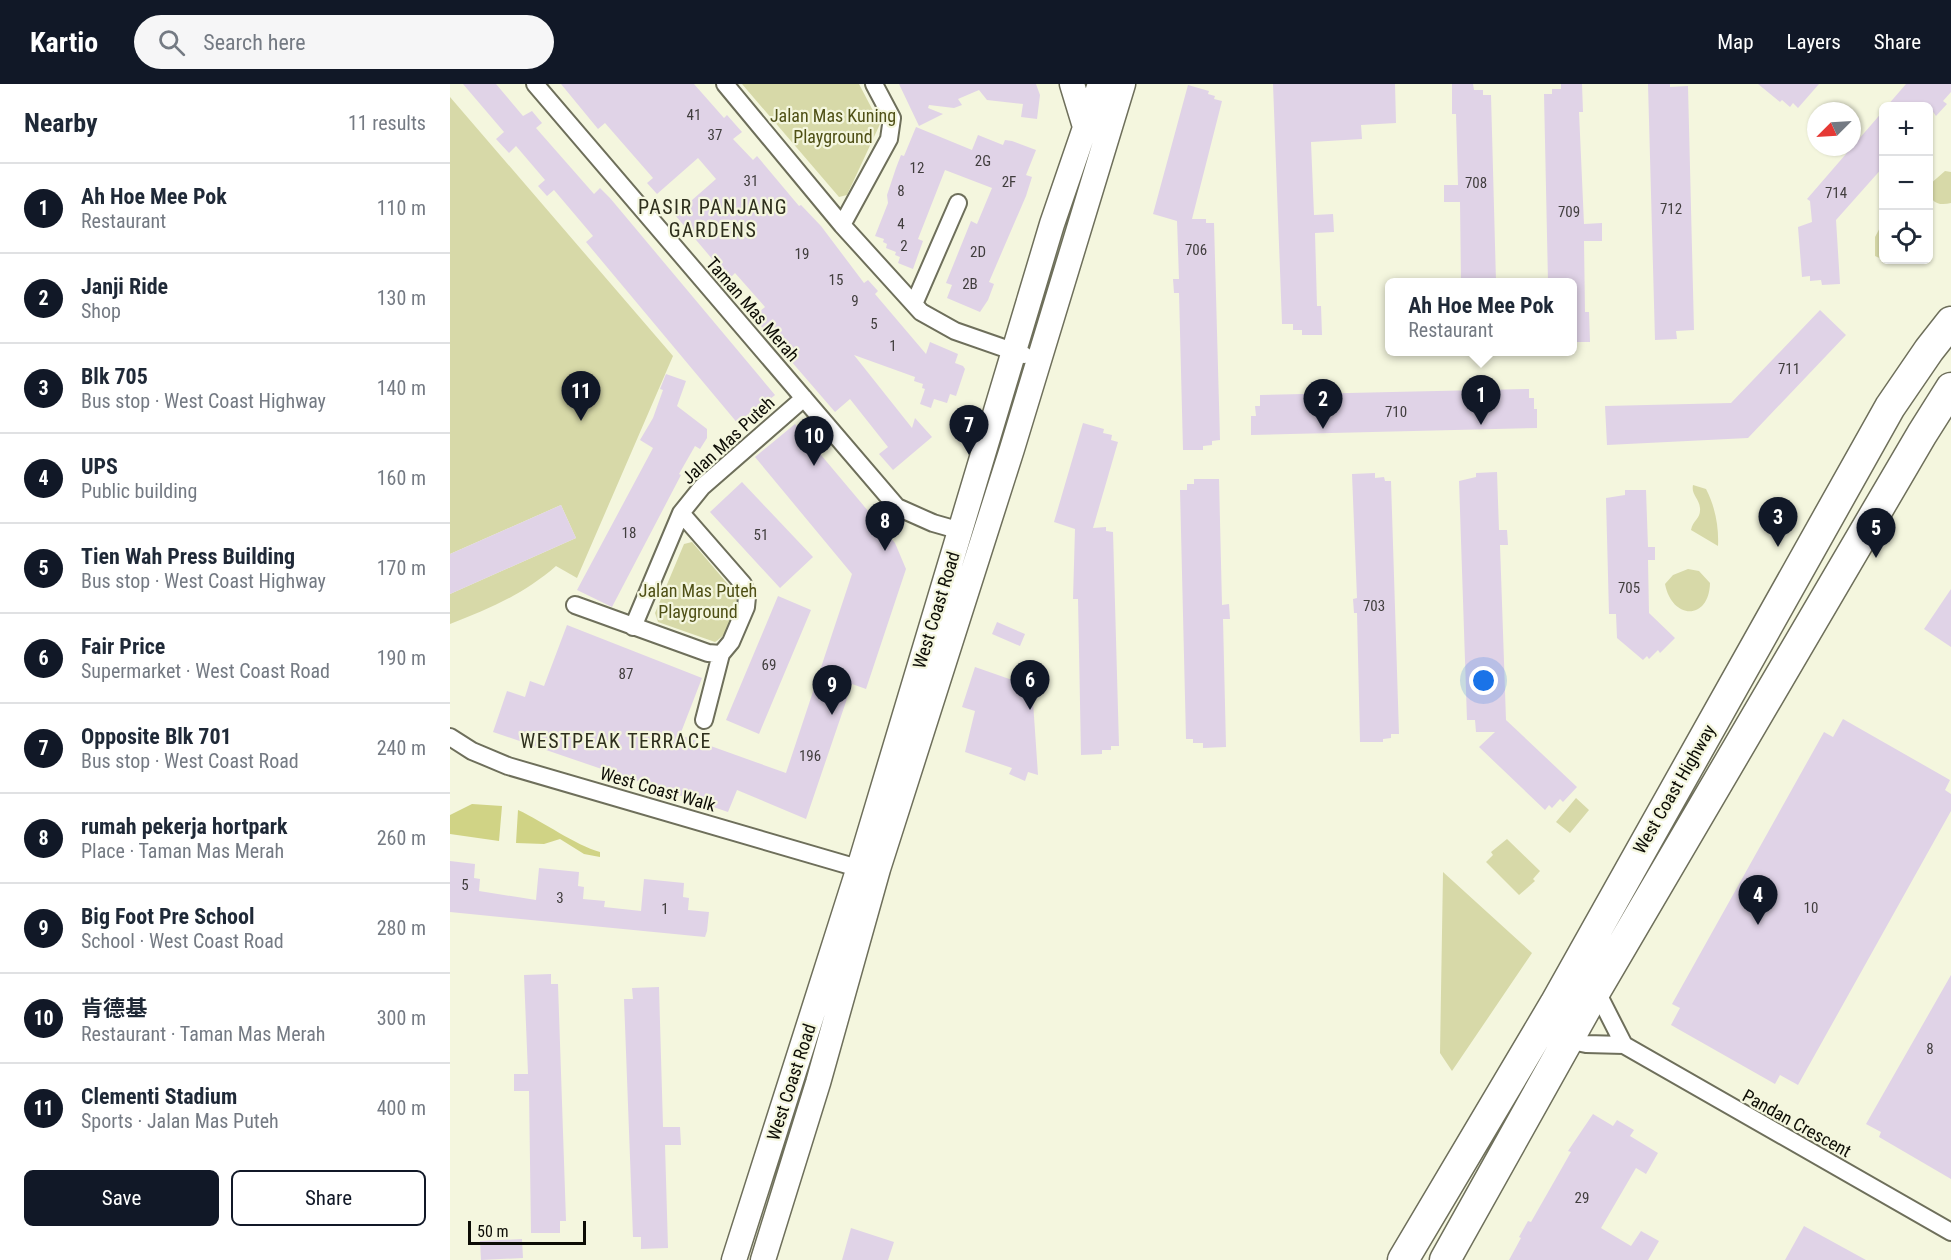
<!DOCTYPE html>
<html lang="en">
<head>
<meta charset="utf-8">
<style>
	body { margin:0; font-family:"Roboto Condensed","Noto Sans SC",sans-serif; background:#f6f6f7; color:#1f2937 }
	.controls { position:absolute; right:18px; top:18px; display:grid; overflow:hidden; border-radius:9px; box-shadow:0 2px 4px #0004 }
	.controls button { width:54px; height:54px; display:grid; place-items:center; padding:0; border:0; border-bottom:2px solid #e0e1e3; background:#fff; color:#1f2937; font:30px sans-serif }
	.compass { position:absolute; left:1357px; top:18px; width:54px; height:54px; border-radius:50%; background:#fff; box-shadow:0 2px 4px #0004; rotate:246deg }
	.scale { position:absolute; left:18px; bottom:15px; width:118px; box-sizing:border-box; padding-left:6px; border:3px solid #0c0c05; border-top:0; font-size:16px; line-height:21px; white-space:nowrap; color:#0c0c05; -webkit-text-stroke:4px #f4f6de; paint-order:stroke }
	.you { position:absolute; left:1034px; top:597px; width:21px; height:21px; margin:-15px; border:4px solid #fff; border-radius:50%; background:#1a73e8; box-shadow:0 0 0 9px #1a73e833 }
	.badge { display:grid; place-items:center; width:39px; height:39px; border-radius:50%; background:#111827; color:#fff; font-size:20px; font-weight:700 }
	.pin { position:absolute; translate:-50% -50px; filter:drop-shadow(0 2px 3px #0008) }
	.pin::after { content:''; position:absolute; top:32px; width:21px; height:18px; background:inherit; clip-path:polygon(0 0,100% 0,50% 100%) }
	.popup { position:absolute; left:935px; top:194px; width:192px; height:78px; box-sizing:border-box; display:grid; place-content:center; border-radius:9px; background:#fff; filter:drop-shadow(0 2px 4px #0005); font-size:20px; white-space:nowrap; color:#747a83 }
	.popup b { font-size:22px; color:#1f2937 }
	.popup::after { content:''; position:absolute; left:50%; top:100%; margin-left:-12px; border:12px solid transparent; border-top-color:#fff }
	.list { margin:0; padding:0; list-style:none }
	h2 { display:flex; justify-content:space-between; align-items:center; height:78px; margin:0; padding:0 24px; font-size:26px }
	h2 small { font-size:20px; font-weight:400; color:#747a83 }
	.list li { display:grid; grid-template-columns:39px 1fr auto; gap:18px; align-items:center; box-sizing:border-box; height:90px; padding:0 24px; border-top:2px solid #e0e1e3 }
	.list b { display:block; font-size:22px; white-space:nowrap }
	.list p { margin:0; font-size:20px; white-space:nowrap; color:#747a83 }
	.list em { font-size:20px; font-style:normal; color:#747a83 }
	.actions { display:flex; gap:12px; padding:18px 24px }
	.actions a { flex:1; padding:14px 0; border:2px solid #111827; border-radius:9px; text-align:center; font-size:21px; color:#111827 }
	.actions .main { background:#111827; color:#fff }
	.icon { flex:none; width:33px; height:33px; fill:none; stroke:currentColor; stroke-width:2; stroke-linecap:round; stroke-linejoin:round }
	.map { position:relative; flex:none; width:1501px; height:1176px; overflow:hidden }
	header { display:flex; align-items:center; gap:36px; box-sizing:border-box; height:84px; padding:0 30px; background:#111827; color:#fff }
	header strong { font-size:28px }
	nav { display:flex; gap:33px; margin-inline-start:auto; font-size:21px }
	.search { width:420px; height:54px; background:#f6f6f7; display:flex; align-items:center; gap:15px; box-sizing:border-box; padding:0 21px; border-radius:33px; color:#747a83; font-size:22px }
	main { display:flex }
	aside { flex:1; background:#fff }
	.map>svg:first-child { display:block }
	.green { fill:#d7d9a8 }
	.water { fill:#d0d385 }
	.building { fill:#e0d3e7 }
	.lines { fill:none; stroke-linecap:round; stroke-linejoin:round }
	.street-casing { stroke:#6e6f5b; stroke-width:20 }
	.secondary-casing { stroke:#6e6f5b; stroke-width:27 }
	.highway-casing { stroke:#6e6f5b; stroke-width:33 }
	.street { stroke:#fff; stroke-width:16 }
	.secondary { stroke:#fff; stroke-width:24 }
	.highway { stroke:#fff; stroke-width:30 }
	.labels { text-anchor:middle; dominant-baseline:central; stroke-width:4.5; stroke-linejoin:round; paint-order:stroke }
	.number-label { font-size:15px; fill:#413e3e }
	.park-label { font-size:18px; fill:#4f5016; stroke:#f4f6de }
	.street-label { font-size:18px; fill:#0c0c05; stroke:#f4f6de }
	.neighbourhood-label { font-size:20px; letter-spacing:1.5px; fill:#2e2f1d; stroke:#f4f6de }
</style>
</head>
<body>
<header>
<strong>Kartio</strong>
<div class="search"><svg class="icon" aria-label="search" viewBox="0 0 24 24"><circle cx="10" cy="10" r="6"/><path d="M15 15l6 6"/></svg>Search here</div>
<nav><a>Map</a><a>Layers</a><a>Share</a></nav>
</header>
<main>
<aside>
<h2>Nearby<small>11 results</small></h2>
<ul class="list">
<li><span class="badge">1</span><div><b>Ah Hoe Mee Pok</b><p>Restaurant</p></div><em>110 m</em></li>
<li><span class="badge">2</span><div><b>Janji Ride</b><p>Shop</p></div><em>130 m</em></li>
<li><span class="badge">3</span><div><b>Blk 705</b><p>Bus stop · West Coast Highway</p></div><em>140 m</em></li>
<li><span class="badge">4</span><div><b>UPS</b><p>Public building</p></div><em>160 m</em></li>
<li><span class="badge">5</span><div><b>Tien Wah Press Building</b><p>Bus stop · West Coast Highway</p></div><em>170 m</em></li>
<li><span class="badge">6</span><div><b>Fair Price</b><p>Supermarket · West Coast Road</p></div><em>190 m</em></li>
<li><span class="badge">7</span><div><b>Opposite Blk 701</b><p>Bus stop · West Coast Road</p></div><em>240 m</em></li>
<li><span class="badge">8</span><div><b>rumah pekerja hortpark</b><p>Place · Taman Mas Merah</p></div><em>260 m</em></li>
<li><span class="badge">9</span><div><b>Big Foot Pre School</b><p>School · West Coast Road</p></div><em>280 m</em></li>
<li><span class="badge">10</span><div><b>肯德基</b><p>Restaurant · Taman Mas Merah</p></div><em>300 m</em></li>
<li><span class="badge">11</span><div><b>Clementi Stadium</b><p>Sports · Jalan Mas Puteh</p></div><em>400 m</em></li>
</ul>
<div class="actions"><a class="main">Save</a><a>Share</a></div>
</aside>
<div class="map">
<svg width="1501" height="1176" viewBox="0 0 1501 1176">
	<rect width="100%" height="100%" fill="#f4f6de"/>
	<path class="green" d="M292,0H409L430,40L397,111L389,113Z
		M0,13L223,272L127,494L106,482C74,510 39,525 0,540V510L126,454L111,421L0,470Z
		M1495,87L1501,88V119C1486,123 1478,116 1479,101Z
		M1433,138L1434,176H1442L1438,178L1425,172V153Z
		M1243,401L1256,405C1265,422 1269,443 1268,462L1241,446C1243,436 1251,435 1250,424C1249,414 1241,411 1243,401Z
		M242,458L287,511C291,527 280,549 265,558L208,538L205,529L234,460Z
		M1238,485L1249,487L1260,499C1259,537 1222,536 1215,500L1223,491Z
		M1126,714L1139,726L1120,749L1106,738Z
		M1057,755L1090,787L1083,795L1085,797L1069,811L1036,778L1043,771L1041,768Z
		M993,788L1082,869L1002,987L990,969Z"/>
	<path class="water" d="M22,720L52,722L49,757L0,750V731Z
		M68,726C94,738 125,761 150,768V773L134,770L110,755L94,760L66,759Z"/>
	<path class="building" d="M13,0H46L73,32L82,27L92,39L86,44L144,110L150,104L160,114L325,311L289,341L136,158L143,152L104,106L97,112L88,102L95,96L66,62L59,69L46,55L54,48Z
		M111,0H244L274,34L277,31L292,48L283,55L303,76L307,72L349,122L351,121L371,142L414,199L418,196L428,207L425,210L476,270L480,258L508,270L505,279L513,282L515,285L506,312L500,310L497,319L484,315L481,324L470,320L475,305L472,304L473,300L464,297L465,293L404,271L462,344L465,334L482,353L443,386L429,370L438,363L400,315L385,328L303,233L315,223L285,189L279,195L225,131L266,95L248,74L207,110L197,99L203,94L155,39L148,45Z
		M449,0H586L590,11L587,35L571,33L573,20L537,16L529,6L508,15L512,21L504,24L479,21L478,24L493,30L469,42Z
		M823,0H945L946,39L911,41L912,55L861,58L864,131L883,130L884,148L865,149L867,222H871L872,251H852V246H843V240H832Z
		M1002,0H1023L1024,6H1033V11H1041L1046,198H1011L1010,118H994V101H1008L1006,30H1002Z
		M1111,0H1132L1133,28H1129L1134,140L1152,139V157H1134L1135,228H1139L1140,258H1122V198H1098L1094,10H1102V5H1111Z
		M1198,0H1220V3L1238,2L1244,246L1226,247L1227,255L1205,256Z
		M1308,0H1369L1348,24L1343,19L1340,23L1332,16L1330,18Z
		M1456,0H1501V8L1493,17L1497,20L1486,32L1479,22H1437Z
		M738,1L759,7L758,10L765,12L764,15L772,17L742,135H756V139H764L770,356L762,357V361L753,362V366H733L729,209H724L723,195H729L727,137L703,130Z
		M1434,26V82L1386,136L1390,200L1372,201L1371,196L1360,197V192L1352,193L1348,143L1362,138L1360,117L1357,115Z
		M466,43L522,66L528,51L553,61L555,56L562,57L586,66L576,91L582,93L576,112L539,198L544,200L538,216L530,228L497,214L502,201L496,199L521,137L527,140L542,104L495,86L468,155L473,157L463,185L448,179L450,173L445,171L446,168L436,164L437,160L433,158L434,155L425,152L438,119L437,111L446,84L451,71L454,72Z
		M1370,226L1396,251L1298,354L1157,361L1155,322L1281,319Z
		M216,290L236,297L227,322L257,345V354L250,365L245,362L229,390L231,391L162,523L127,506L203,364L190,356L203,334L213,306L210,305Z
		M1079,305V314H1084V325H1087V344L801,351V332H806L805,322H810V311Z
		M633,339L654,345L653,349L662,351L661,356L668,358L643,444L656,443V447L663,448L669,662H661V666H652V670L631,671L628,515H623L625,445L604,438Z
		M345,340L445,459L456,485L416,605L402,600L356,735L287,706L278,728L43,648L57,607L75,613L80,597L94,602L117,541L252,594L230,651L336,689L402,490L305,373Z
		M1047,388L1049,446H1057L1058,461H1050L1056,636L1127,703L1113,718L1110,715L1102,724L1099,721L1095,726L1029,663L1045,648H1026L1025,636H1017L1009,397L1026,393V389Z
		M925,389V394L934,393L935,397H941L949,650H941V654L933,655V658H910L907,529H904L903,515L907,514L902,390Z
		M744,395H769L772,521L779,520L780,535H773L776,663L753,664V659H743V655H736L730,406H737V400H744Z
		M292,398L363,473L330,504L260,428Z
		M1175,406H1196L1198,463H1205V476H1198L1199,529L1225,554L1210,569L1208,566L1199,575L1197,572L1193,576L1167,554L1166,530H1159L1156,414L1175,411Z
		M111,421L126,454L0,510V470Z
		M1501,505V563L1474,545Z
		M328,512L361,526L309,650L276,636Z
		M547,538L575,550L570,562L542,550Z
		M525,583L582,603L588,691L578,688L575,697L559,690L562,684L515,668L525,627L512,623Z
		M1393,635L1500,696L1495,706L1501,710V727L1348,1001L1330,991L1325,1000L1221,941L1230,924L1222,920L1374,648L1383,653Z
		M0,777L25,780L24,794L30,795L29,807L86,816L89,784L129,788L128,802L134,803L133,815L155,817L154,823L191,827L194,795L234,799L233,813L239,814L238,826L259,828L257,847L255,853L0,828Z
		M101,890V900H108L116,1137H110V1149H81L79,1007H64V990H78L74,891Z
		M1501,891V1095L1429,1053L1431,1048L1416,1040Z
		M209,903L213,1043H230L231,1061H215L218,1164L191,1165V1153H183L174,915H183L182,904Z
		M1143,1030L1163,1042L1167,1036L1184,1046L1180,1052L1208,1069L1196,1090L1186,1084L1151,1144L1181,1162L1191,1147L1209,1157L1198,1176H1059L1071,1154L1069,1153L1078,1137L1081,1138L1121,1068L1118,1067Z
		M1354,1142L1416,1176H1335Z
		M401,1144L444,1158L438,1176H392Z
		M72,1155L73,1174L31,1176L30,1157Z"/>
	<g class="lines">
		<g class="street-casing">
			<path id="street" d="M85,0L447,423L483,439L511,447
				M275,0L392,141L471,228L505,247L574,271
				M392,141L439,55L442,34L424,0
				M464,220L508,119
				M231,429L293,500L297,513L296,523L281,558L271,570L254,636
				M125,521L258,569L271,570
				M183,543L231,429L252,403L354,314
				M0,653L22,667L58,682L418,787
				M1146,906L1174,961
				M1117,956L1136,960L1174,961L1501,1148"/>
		</g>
		<g class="secondary-casing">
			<path id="secondary" d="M622,0L636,46
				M284,1176L412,774L602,140L650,0
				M313,1176L368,999L428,785L562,365L673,0"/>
		</g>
		<g class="highway-casing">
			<path id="highway" d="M953,1176L1105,920L1440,323L1479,266L1501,238
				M995,1176L1146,906L1472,350L1501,304"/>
		</g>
		<use href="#street" class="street"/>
		<use href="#secondary" class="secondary"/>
		<use href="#highway" class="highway"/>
	</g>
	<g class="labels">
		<g class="number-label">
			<text x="244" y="31">41</text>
			<text x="265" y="51">37</text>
			<text x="533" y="77">2G</text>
			<text x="467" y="84">12</text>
			<text x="301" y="97">31</text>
			<text x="559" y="98">2F</text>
			<text x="1026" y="99">708</text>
			<text x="451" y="107">8</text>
			<text x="1386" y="109">714</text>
			<text x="1221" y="125">712</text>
			<text x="1119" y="128">709</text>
			<text x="451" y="140">4</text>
			<text x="454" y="162">2</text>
			<text x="746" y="166">706</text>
			<text x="528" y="168">2D</text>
			<text x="352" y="170">19</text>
			<text x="386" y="196">15</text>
			<text x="520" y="200">2B</text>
			<text x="405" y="217">9</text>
			<text x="424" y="240">5</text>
			<text x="443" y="262">1</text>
			<text x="1339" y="285">711</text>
			<text x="946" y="328">710</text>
			<text x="179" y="449">18</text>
			<text x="311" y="451">51</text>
			<text x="1179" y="504">705</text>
			<text x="924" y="522">703</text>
			<text x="319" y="581">69</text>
			<text x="176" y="590">87</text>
			<text x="360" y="672">196</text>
			<text x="15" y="801">5</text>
			<text x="110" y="814">3</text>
			<text x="1361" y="824">10</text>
			<text x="215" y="825">1</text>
			<text x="1480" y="965">8</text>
			<text x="1132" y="1114">29</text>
		</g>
		<g class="park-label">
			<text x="383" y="31">Jalan Mas Kuning<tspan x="383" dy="21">Playground</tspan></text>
			<text x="248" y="506">Jalan Mas Puteh<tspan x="248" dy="21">Playground</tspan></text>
		</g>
		<g class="street-label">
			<text transform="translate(303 225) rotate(49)">Taman Mas Merah</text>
			<text transform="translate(278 356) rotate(-43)">Jalan Mas Puteh</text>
			<text transform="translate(486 526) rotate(-73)">West Coast Road</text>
			<text transform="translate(208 705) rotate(16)">West Coast Walk</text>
			<text transform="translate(1224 705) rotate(-60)">West Coast Highway</text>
			<text transform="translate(341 998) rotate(-72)">West Coast Road</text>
			<text transform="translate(1347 1039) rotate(29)">Pandan Crescent</text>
		</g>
		<g class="neighbourhood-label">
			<text x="263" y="123">PASIR PANJANG<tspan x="263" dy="23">GARDENS</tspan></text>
			<text x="166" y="657">WESTPEAK TERRACE</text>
		</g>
	</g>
</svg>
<div class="controls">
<button>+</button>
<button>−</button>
<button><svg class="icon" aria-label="locate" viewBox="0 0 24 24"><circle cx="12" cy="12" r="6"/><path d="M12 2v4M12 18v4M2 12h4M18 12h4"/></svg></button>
</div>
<svg class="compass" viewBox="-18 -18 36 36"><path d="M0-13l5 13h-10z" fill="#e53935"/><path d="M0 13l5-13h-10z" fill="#747a83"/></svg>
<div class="scale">50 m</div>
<div class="you"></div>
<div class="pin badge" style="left:1031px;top:341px">1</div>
<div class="popup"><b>Ah Hoe Mee Pok</b>Restaurant</div>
<div class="pin badge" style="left:873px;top:345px">2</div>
<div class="pin badge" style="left:1328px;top:463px">3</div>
<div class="pin badge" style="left:1308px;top:841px">4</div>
<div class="pin badge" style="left:1426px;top:474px">5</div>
<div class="pin badge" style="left:580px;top:626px">6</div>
<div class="pin badge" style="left:519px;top:371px">7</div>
<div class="pin badge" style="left:435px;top:467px">8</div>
<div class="pin badge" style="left:382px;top:631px">9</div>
<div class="pin badge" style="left:364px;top:382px">10</div>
<div class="pin badge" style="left:131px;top:337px">11</div>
</div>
</main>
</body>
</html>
